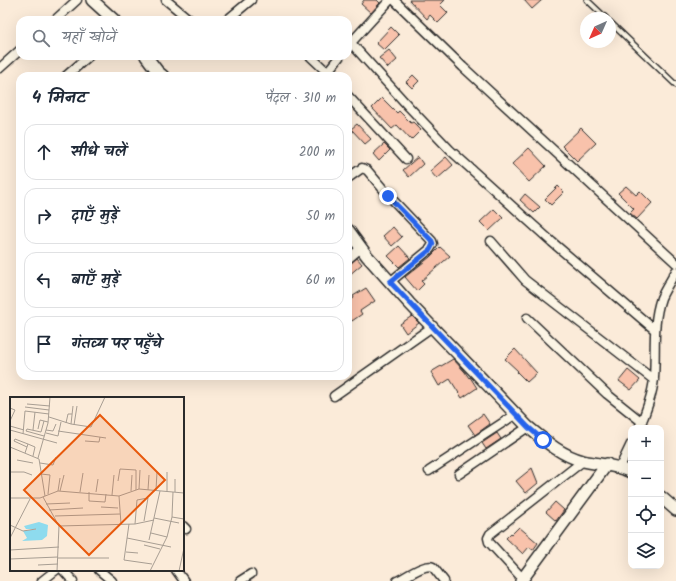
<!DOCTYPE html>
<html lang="hi">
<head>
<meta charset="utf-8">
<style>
	body { margin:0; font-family:Kalam,"Playpen Sans Deva",sans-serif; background:#f2f2f3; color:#1f2937 }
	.controls { position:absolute; right:12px; bottom:12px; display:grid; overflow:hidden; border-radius:8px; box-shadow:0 4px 16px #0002 }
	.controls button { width:36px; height:36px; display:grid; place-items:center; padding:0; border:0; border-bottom:1px solid #e0e1e3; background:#fff; color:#1f2937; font:20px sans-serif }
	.compass { position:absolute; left:580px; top:12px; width:36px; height:36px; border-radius:50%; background:#fff; box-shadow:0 4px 16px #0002; rotate:225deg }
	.stop { position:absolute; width:12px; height:12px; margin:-9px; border:3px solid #2563eb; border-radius:50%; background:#fff }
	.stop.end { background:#2563eb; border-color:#fff; box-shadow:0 1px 4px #0008 }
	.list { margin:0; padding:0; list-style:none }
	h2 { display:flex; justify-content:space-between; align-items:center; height:52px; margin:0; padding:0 16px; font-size:17px }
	h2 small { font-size:13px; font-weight:400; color:#747a83 }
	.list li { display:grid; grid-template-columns:26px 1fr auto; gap:12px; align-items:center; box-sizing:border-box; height:56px; margin:0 8px 8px; padding:0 8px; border:1px solid #e0e1e3; border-radius:12px }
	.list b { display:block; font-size:15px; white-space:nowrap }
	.list em { font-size:13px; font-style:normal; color:#747a83 }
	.icon { flex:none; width:22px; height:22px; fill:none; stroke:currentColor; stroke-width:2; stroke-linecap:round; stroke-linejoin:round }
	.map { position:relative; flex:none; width:676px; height:581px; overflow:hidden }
	.search { position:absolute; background:#fff; box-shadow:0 4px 16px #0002; left:16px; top:16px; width:336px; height:44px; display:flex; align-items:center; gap:10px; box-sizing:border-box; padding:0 14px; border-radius:12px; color:#747a83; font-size:15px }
	.panel { position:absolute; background:#fff; box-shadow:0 4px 16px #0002; left:16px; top:72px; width:336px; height:308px; border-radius:12px }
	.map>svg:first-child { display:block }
	.building { fill:#f8c2ab; stroke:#2b2b2b }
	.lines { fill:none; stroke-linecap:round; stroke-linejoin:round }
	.lane-casing { stroke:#2b2b2b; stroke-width:7 }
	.street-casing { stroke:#2b2b2b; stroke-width:11 }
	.secondary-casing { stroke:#2b2b2b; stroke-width:14 }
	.lane { stroke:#fcf5e5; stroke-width:4 }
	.street { stroke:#fcf5e5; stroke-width:8 }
	.secondary { stroke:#fcf5e5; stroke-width:11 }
	.route { stroke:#2563eb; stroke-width:5 }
	.inset-road { fill:none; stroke:#a89e93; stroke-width:1 }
	.view { fill:#e8590c; fill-opacity:0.15; stroke:#e8590c; stroke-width:2 }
	.inset-edge { fill:none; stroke:#2b2b2b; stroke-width:2 }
</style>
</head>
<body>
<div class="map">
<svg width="676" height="581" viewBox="0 0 676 581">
	<rect width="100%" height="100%" fill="#fbebd9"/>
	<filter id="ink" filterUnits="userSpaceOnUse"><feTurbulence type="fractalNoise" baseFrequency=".025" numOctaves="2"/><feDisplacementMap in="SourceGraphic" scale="8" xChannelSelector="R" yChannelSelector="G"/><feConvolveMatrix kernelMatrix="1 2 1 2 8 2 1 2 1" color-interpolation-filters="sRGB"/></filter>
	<g filter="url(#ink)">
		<path class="building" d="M364,0H377L380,3L371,13L361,4Z
			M409,0H445L440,5L448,13L438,23L430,15L427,19Z
			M524,0H542L532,9Z
			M391,27L399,35L384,50L376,43Z
			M389,50L397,60L388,68L379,58Z
			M413,75L419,81L412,88L406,82Z
			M382,98L397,113L399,111L411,123L413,122L421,130L411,140L397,125L392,129L372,108Z
			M357,124L371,139L365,144L351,129Z
			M581,128L596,143L577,161L562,146Z
			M384,144L390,150L379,161L373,154Z
			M529,148L546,166L529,182L512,164Z
			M418,157L423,164L409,177L403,170Z
			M446,157L453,165L437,179L430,171Z
			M558,186L564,192L551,205L545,199Z
			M626,186L636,195L640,191L652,203L637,219L630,213L634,209L618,193Z
			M525,194L540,207L534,213L520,200Z
			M494,209L503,218L489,231L480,222Z
			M393,227L402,237L392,246L383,236Z
			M399,246L410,258L399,267L388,256Z
			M440,247L450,256L421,281L424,284L417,291L405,277L430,257Z
			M357,258L362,264L348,276V264Z
			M366,288L375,301L360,311L362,314L352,321L348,315V302L354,298L353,296Z
			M412,316L419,323L406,333L400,324Z
			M515,349L537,373L527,382L517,372L518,371L505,359Z
			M453,359L465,372L469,378L470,377L477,388L462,398L450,379L439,386L431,372Z
			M628,370L640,380L631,390L619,381Z
			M483,414L490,424L475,435L468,425Z
			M497,433L501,439L486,449L482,443Z
			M532,468L538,483L526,493L516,481Z
			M555,502L564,510L556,521L546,512Z
			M519,527L538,543L533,550L529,547L523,554L506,538L511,533L512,534Z"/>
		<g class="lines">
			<g class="lane-casing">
				<path id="lane" d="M587,0L606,18
					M610,22L676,85"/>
			</g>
			<g class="street-casing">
				<path id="street" d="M166,0L190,20
					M394,0L463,67L676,263
					M55,20L77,0
					M227,20L251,0
					M351,43L409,107L450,150L552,242L655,330
					M348,46L390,0
					M310,56L328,73
					M0,68L20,50
					M66,76L89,56
					M330,76L328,71L340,56
					M348,96L406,159
					M348,178L362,168L367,170L389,196L432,241L433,244L430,249L390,282
					M491,241L525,280L654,380
					M348,259L361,248
					M527,318L607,394L642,422
					M334,396L432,327
					M639,428C645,415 653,393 654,378C656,351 652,324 661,298C665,289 671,280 676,271
					M620,467L631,444
					M429,471L516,414
					M459,474L528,427
					M183,526L186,529
					M63,570L73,581
					M99,570L112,581
					M176,570L184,581
					M523,579L489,542L488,538L490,534L583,461
					M42,581L56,570
					M240,581L251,574
					M397,581C406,577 425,563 433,567L444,581"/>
			</g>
			<g class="secondary-casing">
				<path id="secondary" d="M92,0L114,20
					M146,56L158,72L163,76
					M348,230L367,256L409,303L528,427C545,441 561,455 583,461C601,465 613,464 631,472
					M661,497L676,510
					M521,581L607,464"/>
			</g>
			<use href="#lane" class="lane"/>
			<use href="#street" class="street"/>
			<use href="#secondary" class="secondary"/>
		</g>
	</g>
	<g class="lines" filter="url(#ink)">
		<path class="route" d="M388,196L432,241L433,244L430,250L390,282L528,427L543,440"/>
	</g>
	<g transform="translate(10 397)">
		<rect width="174" height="174" fill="#fbebd9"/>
		<path d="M29,125L38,128L37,139L32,143L12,144L17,141L13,134L27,132H16L14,129Z" fill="#8edbee"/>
		<path class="inset-road" d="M17,7L40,9M15,10L39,13M0,11L5,13L0,24M39,20L61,27L81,30L95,0M56,26L58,17H62M61,27L63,9M64,28L67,9M0,29L14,33M28,32L30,23L34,24M0,33L47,46M23,33L25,15M36,33L43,34L46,27M16,34L17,32L31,35L34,24L38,25M16,34L34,39M48,34L96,41M36,36L48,39L51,25M13,37L15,14L39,17M75,44L89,45L90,40M0,50L29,62L35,99M17,50L4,44L5,42L18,47M15,56L18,47L25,50L23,59M28,61L38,26L40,0M7,63L23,66M30,66L43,68L46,60M0,75H14L22,78M31,77L40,78L38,97M108,84L110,72L126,73V93M129,92L130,73M138,93L139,78M146,93L147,75M48,94L50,81M50,94L54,78M121,94L122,78M70,95L73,76M79,95V104L95,105L96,97M86,95L88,82M157,95V75M165,95V82M102,98L104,78M109,99L111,127M33,100L49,129L47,174M0,101H30L48,94L109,99L129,92L174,96M36,107L60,106M91,110L108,111M39,113L73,111M45,119L110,117M162,120L174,122M144,121L169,126M119,127L114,163L142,167M125,127L127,103L138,101L134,124M0,128L13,134L26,132M49,129L125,127L144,123M141,136L157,140M0,141L20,102M117,141L161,150M139,143L150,94M134,148L150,152M0,153L49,150M116,155L128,156M48,161H99M0,162L48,160M28,168L48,167M140,174L157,140L162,120L163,95M169,174L174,151"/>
		<path class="view" d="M90,18L155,83L79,158L14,93Z"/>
		<rect width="174" height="174" class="inset-edge"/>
	</g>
</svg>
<div class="controls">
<button>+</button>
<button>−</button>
<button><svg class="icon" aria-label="locate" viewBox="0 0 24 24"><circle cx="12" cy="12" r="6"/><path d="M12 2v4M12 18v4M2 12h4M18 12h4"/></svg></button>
<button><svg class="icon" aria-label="layers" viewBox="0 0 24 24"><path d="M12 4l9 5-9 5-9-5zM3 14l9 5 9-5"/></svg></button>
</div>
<svg class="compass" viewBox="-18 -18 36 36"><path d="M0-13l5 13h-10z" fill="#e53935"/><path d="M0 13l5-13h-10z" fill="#747a83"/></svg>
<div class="stop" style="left:543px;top:440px"></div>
<div class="stop end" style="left:388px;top:196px"></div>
<div class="search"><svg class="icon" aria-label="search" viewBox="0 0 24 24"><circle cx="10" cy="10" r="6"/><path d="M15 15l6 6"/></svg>यहाँ खोजें</div>
<section class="panel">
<h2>4 मिनट<small>पैदल · 310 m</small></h2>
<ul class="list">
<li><svg class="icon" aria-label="ahead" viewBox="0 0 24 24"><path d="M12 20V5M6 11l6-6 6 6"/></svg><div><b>सीधे चलें</b></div><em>200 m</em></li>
<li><svg class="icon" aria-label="right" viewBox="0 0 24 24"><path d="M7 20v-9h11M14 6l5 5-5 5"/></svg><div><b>दाएँ मुड़ें</b></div><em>50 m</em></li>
<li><svg class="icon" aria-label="left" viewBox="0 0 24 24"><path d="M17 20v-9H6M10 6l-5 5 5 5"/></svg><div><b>बाएँ मुड़ें</b></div><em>60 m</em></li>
<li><svg class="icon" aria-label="arrive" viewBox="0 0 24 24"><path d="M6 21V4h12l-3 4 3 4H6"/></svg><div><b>गंतव्य पर पहुँचे</b></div></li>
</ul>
</section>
</div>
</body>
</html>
